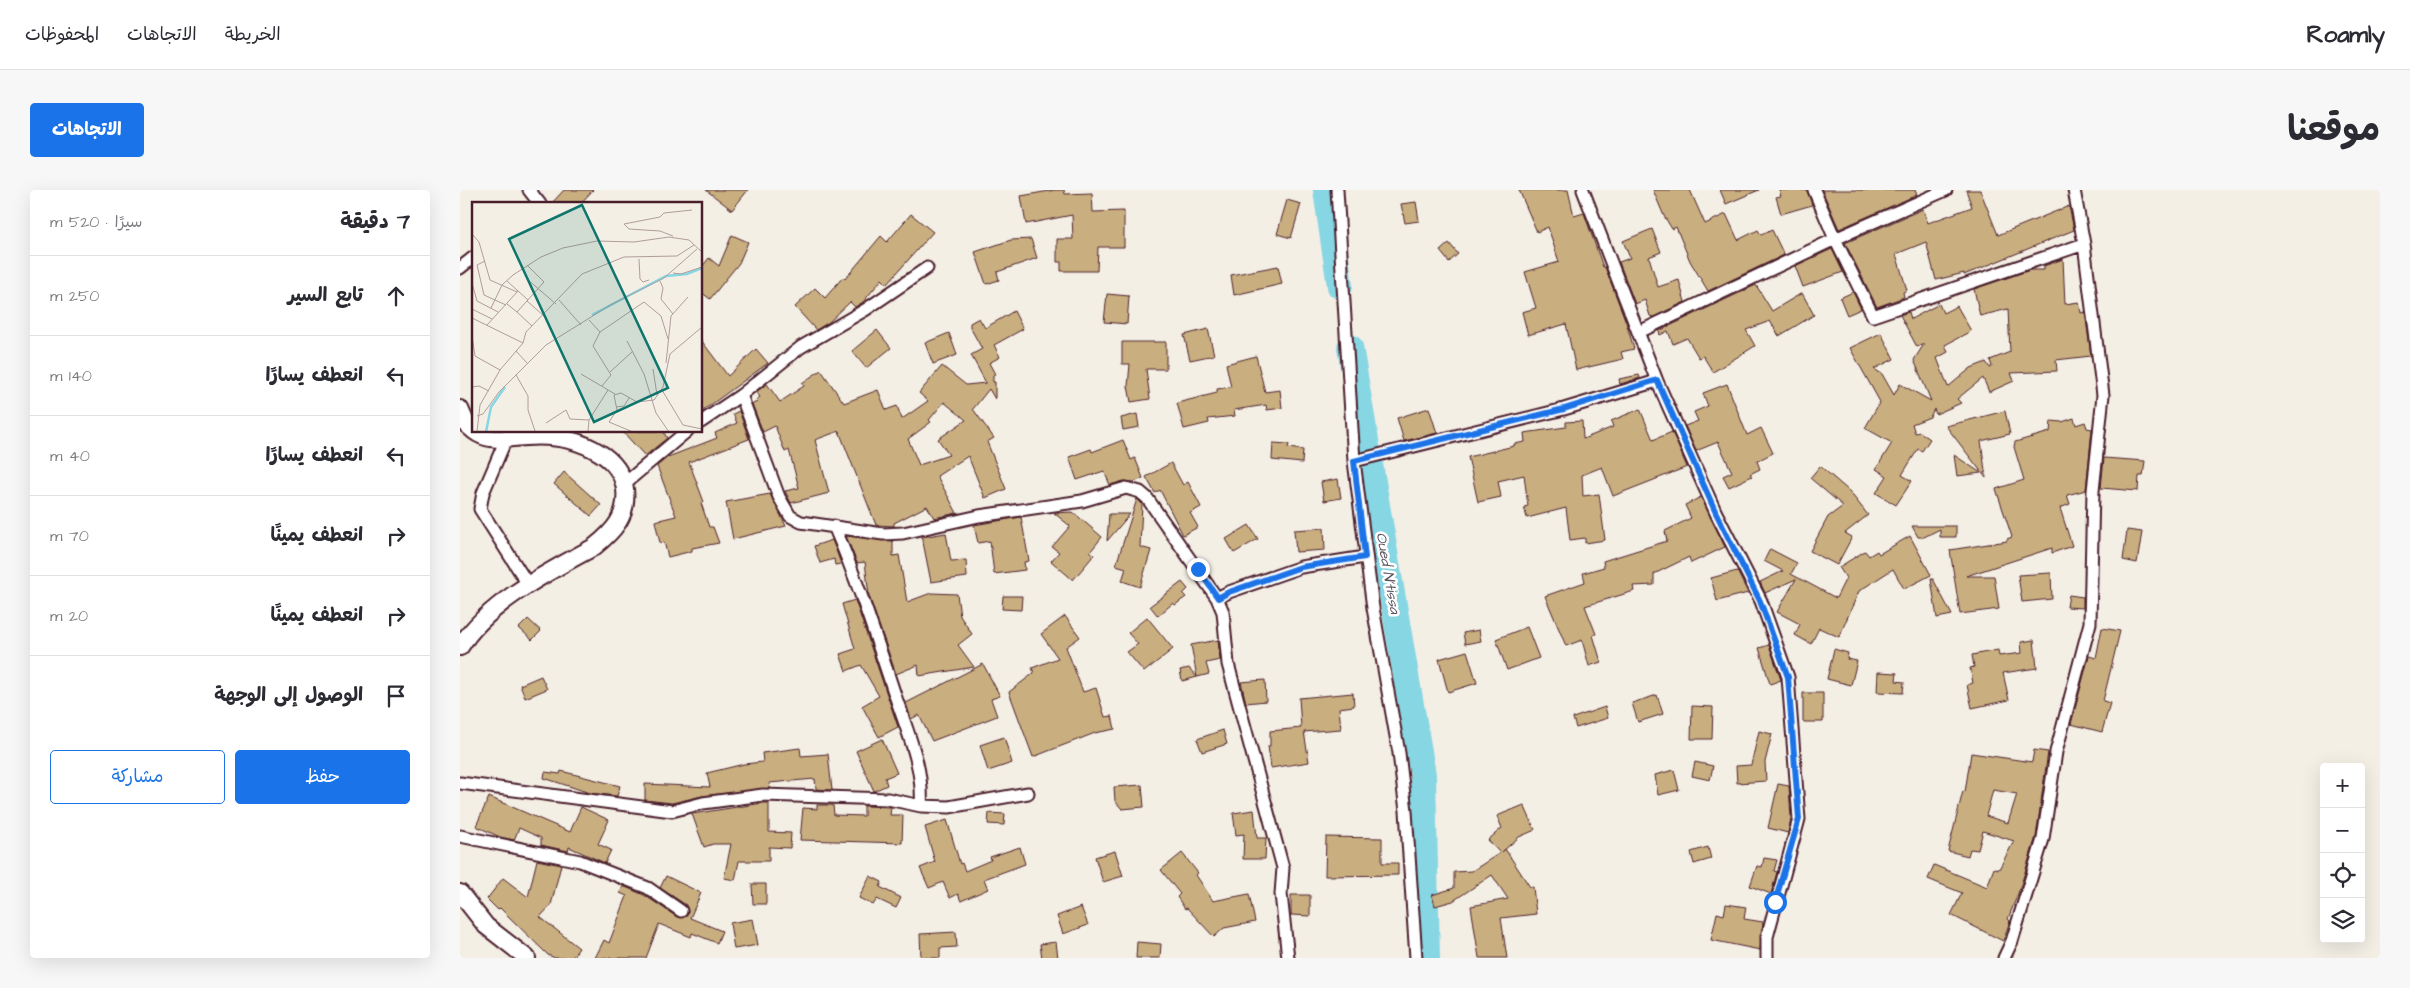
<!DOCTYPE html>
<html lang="ar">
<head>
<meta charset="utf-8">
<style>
	body { margin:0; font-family:"Architects Daughter","Playpen Sans Arabic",sans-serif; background:#f7f7f7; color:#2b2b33; direction:rtl }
	.controls { position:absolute; right:15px; bottom:15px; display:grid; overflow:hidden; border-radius:5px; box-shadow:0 5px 20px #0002 }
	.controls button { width:45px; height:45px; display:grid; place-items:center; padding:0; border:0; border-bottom:1px solid #e1e1e2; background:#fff; color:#2b2b33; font:25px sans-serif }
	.stop { position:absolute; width:15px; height:15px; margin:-11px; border:4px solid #1a73e8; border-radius:50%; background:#fff }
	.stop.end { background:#1a73e8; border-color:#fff; box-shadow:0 1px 5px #0008 }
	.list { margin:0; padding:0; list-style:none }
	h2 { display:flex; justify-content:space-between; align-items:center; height:65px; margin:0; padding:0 20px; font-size:21px }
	h2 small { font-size:16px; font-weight:400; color:#7c7c81 }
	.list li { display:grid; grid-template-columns:32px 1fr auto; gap:15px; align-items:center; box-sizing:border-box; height:80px; padding:0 20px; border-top:1px solid #e1e1e2 }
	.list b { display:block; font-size:19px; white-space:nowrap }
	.list em { font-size:16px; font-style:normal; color:#7c7c81 }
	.actions { display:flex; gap:10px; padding:15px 20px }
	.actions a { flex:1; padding:11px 0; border:1px solid #1a73e8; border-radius:5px; text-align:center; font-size:18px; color:#1a73e8 }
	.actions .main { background:#1a73e8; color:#fff }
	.icon { flex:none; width:28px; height:28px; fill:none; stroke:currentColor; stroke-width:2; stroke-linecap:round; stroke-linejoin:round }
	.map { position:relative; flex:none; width:1920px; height:768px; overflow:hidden; direction:ltr; border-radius:5px }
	header { display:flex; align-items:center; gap:30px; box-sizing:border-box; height:70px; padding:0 25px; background:#fff; border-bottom:1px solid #e1e1e2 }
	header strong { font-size:24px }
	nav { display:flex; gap:28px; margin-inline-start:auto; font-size:18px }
	.intro { display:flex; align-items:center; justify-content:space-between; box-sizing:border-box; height:120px; padding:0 30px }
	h1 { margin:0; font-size:35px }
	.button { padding:12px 22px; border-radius:5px; background:#1a73e8; color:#fff; font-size:18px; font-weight:700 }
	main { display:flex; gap:30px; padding:0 30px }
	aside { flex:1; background:#fff; border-radius:5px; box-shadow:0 5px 20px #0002 }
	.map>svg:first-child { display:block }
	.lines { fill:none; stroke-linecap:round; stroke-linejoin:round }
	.river { stroke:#87d6e4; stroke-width:26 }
	.building { fill:#c9af7f; stroke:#4a1f2b; fill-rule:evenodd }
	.minor-casing { stroke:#4a1f2b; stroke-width:15 }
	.secondary-casing { stroke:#4a1f2b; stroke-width:20 }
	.minor { stroke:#fff; stroke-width:11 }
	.secondary { stroke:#fff; stroke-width:16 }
	.route { stroke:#1a73e8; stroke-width:6 }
	.labels { text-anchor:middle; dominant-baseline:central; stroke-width:5; stroke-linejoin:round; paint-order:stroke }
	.water-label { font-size:15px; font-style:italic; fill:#5c5662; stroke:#fff }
	.inset-river { fill:none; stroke:#87d6e4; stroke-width:2.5 }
	.inset-road { fill:none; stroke:#b09c9b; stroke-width:1 }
	.view { fill:#0f766e; fill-opacity:0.15; stroke:#0f766e; stroke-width:2.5 }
	.inset-edge { fill:none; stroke:#4a1f2b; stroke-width:2.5 }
</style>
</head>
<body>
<header>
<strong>Roamly</strong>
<nav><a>الخريطة</a><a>الاتجاهات</a><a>المحفوظات</a></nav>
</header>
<div class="intro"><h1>موقعنا</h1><a class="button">الاتجاهات</a></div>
<main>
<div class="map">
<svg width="1920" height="768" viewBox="0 0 1920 768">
	<rect width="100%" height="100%" fill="#f4efe5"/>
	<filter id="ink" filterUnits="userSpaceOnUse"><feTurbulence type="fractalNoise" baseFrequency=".02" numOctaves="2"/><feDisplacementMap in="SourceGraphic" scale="10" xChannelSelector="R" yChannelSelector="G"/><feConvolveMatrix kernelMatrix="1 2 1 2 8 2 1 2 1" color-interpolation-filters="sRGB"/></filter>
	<g filter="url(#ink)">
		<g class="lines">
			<path class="river" d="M866,0L880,96
				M890,157L963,585L967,768"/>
		</g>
		<path class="building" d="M104,0H133L120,14H91Z
			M246,0H288L272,20Z
			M595,0H604L605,4L632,3L633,22L664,21V57H638L637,81H601V72H597V49H613L612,25L566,34L561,6Z
			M1059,0H1108L1114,26L1124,23L1143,77H1145L1166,132L1174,159L1161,162L1163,169L1116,180L1106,134L1068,145L1062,122L1076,118L1065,82L1099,72L1088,37L1077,42Z
			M1193,0H1230L1245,34L1266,24L1278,50L1298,40L1301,45L1312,40L1324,65L1248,101L1230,71L1216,37L1212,39L1204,26Z
			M1260,0H1299L1266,14Z
			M1319,0H1347L1352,15L1321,24L1316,7L1321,6Z
			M1362,0H1455L1457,5L1379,39Z
			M1506,0H1520L1538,45L1609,16L1614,40L1504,85V83L1476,90L1466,52L1436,64L1447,100L1443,102L1444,107L1417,117L1385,53L1463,19L1468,33L1512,17Z
			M827,10L841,14L831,48L817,44Z
			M956,12L959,31L945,33L941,14Z
			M451,24L473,42L427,94L422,89L403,112L395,117L390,112L369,132L356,140L335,117L355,98L365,108L383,87L385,89L421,46L427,52Z
			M1192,39L1201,62L1189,67L1198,97L1219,90L1225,112L1193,127L1190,126L1185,110L1175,114L1159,72L1170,68L1163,51Z
			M272,45L288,52L279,73L250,109L241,102V78L249,68L259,76Z
			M571,49L577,68L537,82L539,90L526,94L515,62L551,50Z
			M989,53L998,64L989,72L980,61Z
			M1372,59L1383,82L1343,97L1335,76Z
			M1603,69L1605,114L1619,112L1621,123L1625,122L1631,166L1596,170L1597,181L1551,183L1554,191L1529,202L1523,188L1497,209L1501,213L1476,224L1474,219L1470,227L1452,234L1455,243L1460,242L1470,249L1462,261L1458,259L1442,285L1452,291L1436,315L1416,303L1427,286L1416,279L1432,253L1405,238L1420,212L1390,158L1421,143L1434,169L1414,179L1422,184L1434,205L1440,194L1471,211L1454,170L1464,154L1457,157L1440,125L1449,122L1451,129L1479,114L1483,123L1497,116L1511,141L1485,155L1488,162L1477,168L1488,197L1511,178L1526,172L1530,178L1532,177L1530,170L1550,162L1548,119L1520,126L1514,99L1570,80H1584V76Z
			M818,76L822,94L774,105L771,85Z
			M1296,95L1312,121L1342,103L1354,125L1319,146L1310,131L1286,140L1295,156L1253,182L1243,166L1239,168L1227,148L1213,154L1208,141L1200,145L1199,141Z
			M1393,102L1401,119L1387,125L1380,108Z
			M647,104L669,106L667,134L644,132Z
			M554,121L563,139L534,155L540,167L529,173L535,184L533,185V192H535V209L529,199L513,219L534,248L527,252L546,299L525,308L508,266L477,286L497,323L474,328L467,316L434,333V336L416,335L379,241L355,250L369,303L331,313L325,301L339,298L329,260L325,262L315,236L303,242L292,214L298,212L296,210L300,207L296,202L307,194L320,212L344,196L342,193L361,180L384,213L418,200L426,220L437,216L442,229L468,211L459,203L482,176L506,195L526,193L511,165L522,159L510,137V133L519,128L525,138ZM484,212L506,230L478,249L489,265L459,275L448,249L471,232L469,230Z
			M748,139L754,165L730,170L724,145Z
			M417,140L431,158L406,178L392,161Z
			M489,143L497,165L473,174L465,153Z
			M241,150L268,186L296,159L308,173L241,222Z
			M662,152H706V179H686L690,209L671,212L668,196L670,174H662Z
			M796,166L805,202L820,200L822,218L807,220L806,215L774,220L775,226L748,229L749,233L724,239L717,213L757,203V199L771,197L766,174Z
			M1179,185L1180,188L1160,194L1159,189Z
			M1267,194L1287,245L1301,238L1313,263L1297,271L1300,279L1290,284L1292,286L1269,297L1263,286L1272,282L1258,252L1236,261L1225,236L1238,231L1234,222L1248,216L1243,203Z
			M969,218L977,243L944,251L937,228Z
			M1180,219L1193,250L1212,242L1227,277L1153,306L1142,277L1122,285L1123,306L1139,304L1145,350L1125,353V348L1110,350L1106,318L1067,328L1064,317L1068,316L1064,285L1038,291L1041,307L1018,312L1008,267L1054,256V254L1065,252L1064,243L1106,237V232L1122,231L1123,249L1153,237L1151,231Z
			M279,221L289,249L229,272L244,312L241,313L249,337H253L259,353L232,358V361L208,367L204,352L200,353L195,331L216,326L197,276L208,267L257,248L255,243L277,233L273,224Z
			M1545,221L1550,244L1521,251L1526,288L1486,236Z
			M677,224L679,237L663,240L661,228Z
			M1614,228L1616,235L1625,232L1627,238L1632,239L1626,300L1607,305L1610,314L1600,318L1612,356L1592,363V358L1506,386H1534L1539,419L1500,424L1490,360L1547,351V349L1552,347L1536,299L1564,290L1554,257L1555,252L1590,242L1591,231L1602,232Z
			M162,241H203L207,248L185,266Z
			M663,250L671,270L675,268L683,288L674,292L664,291L650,295L644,281L617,290L609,267L631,259L632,262Z
			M813,253L829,254L828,258L843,260L842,273L812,270Z
			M1494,265L1521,283L1497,286Z
			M1644,268L1685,271L1683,286H1679L1678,301L1641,298Z
			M711,273L723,295L728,292L741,317L730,323L738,337L723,345L700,300L695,303L686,287Z
			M1360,276L1389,301L1408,325L1385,343L1392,347L1377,375L1350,361L1368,327L1383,316L1350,288Z
			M104,282L141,315L131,326L94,294Z
			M878,289L881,308L864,311L861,292Z
			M310,304L326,336L273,349L266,312Z
			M1241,307L1265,357L1231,373L1229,367L1194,384V395L1173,396L1174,401L1125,416L1136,444L1133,445L1141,472L1129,476L1122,450L1106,456L1085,406L1125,392L1123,383L1144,377L1143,371L1207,351L1205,341L1231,328L1225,315Z
			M677,309L682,314L680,357L691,360L680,397L662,391L666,378L656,375Z
			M613,322L642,347L630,362L634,365L613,390L591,371L599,362L592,357L610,336L594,323Z
			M649,324H670L647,351Z
			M561,327L569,371L564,372L565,380L534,384L530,351L518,353L514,335Z
			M789,335L798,349L774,363L766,349Z
			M1452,336H1496V347H1480V339L1464,347H1458Z
			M864,338L865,360L836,362L834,340Z
			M1667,340L1682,342L1677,373L1663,370Z
			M486,343L491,371L506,370L507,387L471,392L462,347Z
			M386,346L433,351V366L439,365L447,412L471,403L497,404L500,426L512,444L498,455L514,477L459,486L458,475L436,484L409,406L405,372L397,373Z
			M1450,346L1471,385L1444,399L1433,379L1399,401L1379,447L1359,438L1351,454L1335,445L1340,434L1317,422L1336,389L1305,403L1300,392L1323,381L1304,371L1310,359L1337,373L1331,384L1376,408L1386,388L1379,377L1405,361L1409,366L1417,361L1419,364Z
			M372,350L376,360L381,374L375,375L374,369L360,373L354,356Z
			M1277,381L1288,403L1257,411L1251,388Z
			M1591,383L1592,409L1562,412L1558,385Z
			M1471,389H1473L1492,425L1477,428Z
			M722,392L728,399L723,404L726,407L715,415L713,413L698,426L690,416Z
			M1609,405L1623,407V418L1607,417Z
			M543,406H562L561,420L542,419Z
			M395,410L438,537L419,547L402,516L419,506L401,475L386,481L380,464L395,459L382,414Z
			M605,426L620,447L606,457L623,502L636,498L645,527L652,526L655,539L635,543L573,567L549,502L574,483L572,478L598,468L581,444Z
			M687,427L713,459L684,482L667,462L678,454L668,443Z
			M68,429L81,441L72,450L59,438Z
			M1067,437L1079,468L1047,480L1036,449Z
			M1642,438L1660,441L1643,511L1650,513L1642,542L1611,534L1629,466L1636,468Z
			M1019,440L1021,451L1005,454L1003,443Z
			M758,450L760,470L746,473L749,484L722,491L720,480L729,478L737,487L731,455Z
			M1574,450L1577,478L1543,483L1549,510L1512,518L1507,495L1513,493L1510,478L1514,477L1512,465L1538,460L1539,466L1562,463L1561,452Z
			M1309,455L1321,490L1310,494L1299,458Z
			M1374,459L1388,463L1387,469L1397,471L1391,495L1367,489Z
			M1007,461L1017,493L988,502L979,469Z
			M523,474L540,506L531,509L537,526L472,551L459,525L451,529L446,513Z
			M1418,482L1437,483L1436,491L1444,492L1443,503L1417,502Z
			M81,486L87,499L65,508L60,495Z
			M805,490L806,511L786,513L781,492Z
			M893,503L894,516L879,518L881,539L844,542L849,572L811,578L808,556H810V541L841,538L839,508Z
			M1343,503H1363V532H1343Z
			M1197,505L1203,524L1178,532L1172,513Z
			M1232,516L1253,517L1252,549H1231Z
			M1145,517L1148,528L1116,538L1113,528Z
			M763,540L767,554L742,562L737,549Z
			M1299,541L1312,544L1305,572L1306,591L1277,593L1276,576L1291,575Z
			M544,547L552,573L528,581L520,555Z
			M422,549L437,583L425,588L427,595L414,601L396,561Z
			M340,558L341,566L368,564L372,600L356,599L355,589L309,593L310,598L242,606L212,613L185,610V594L250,597L247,583L284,574L303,572L302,563Z
			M1574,560L1588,562L1576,647L1559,701L1548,729L1550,731L1543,751L1491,725L1502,703L1468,689L1474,675L1527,697L1534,678L1539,679L1554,651L1523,641L1518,660L1510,659L1508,666L1488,661L1503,601L1505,602L1511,563L1572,572ZM1533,600L1557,604L1548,633L1526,626Z
			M1235,572L1253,576L1250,590L1232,586Z
			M1214,580L1219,600L1198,605L1195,585Z
			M101,581L160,596L157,606L130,603L84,588L85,582L100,584Z
			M1318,594L1329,596L1331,628L1328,643L1308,638Z
			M682,595L684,617L662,619L655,611L654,597Z
			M29,607L110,642L121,617L149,630L138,654L151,660L145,673L109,657L108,661L81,655V648L59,638L54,650L40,647L16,636Z
			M303,613H309V642L331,643L330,658L309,657V671H279L275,690L264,688L271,654H253L244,657L232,624Z
			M357,615H373L374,625L404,626V616L431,617L430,625H443L442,653L340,650L343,618L357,619Z
			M1064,615L1075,640L1059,647L1042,662L1045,659L1070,697H1073L1076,724L1041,728L1047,768H1019L1011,716L1048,709L1032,685L993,711L975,716L972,705L994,698V682L1012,681L1040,663L1028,650L1042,638L1037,626Z
			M794,620L797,648H806L805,669H783L784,644L776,645L773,623Z
			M529,623L545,624L544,635L528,634Z
			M487,630L500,674L502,673L505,681L531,670L530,667L560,657L565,674L524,689L528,699L501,711L498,704L490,708L483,692L469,698L460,678L475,672L465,637Z
			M866,647L922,648V673H938V685L865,686Z
			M1248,657L1251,669L1234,674L1231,662Z
			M655,661L663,686L643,692L635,667Z
			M722,663L738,683L736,685L753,711L789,704L795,732L764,738L754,747L727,718L725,719L717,707L720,704L701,680Z
			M1304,668L1317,670L1314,681L1317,682L1311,704L1290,696L1297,676L1302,677Z
			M77,670L101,675L91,715L80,727L119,758L112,768H95L88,765L40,718L38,720L27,709L43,688L68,707Z
			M206,686L241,703L230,728L262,741L257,753L232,743L231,747L199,734L186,768H135L144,750L149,753L167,706L160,703L163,696L184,705L217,727L227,726L228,721L226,715L200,698Z
			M410,686L422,692L420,697L441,708L436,718L417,709L413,715L399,708Z
			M292,694H306V714H293Z
			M831,705H850V726L831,725Z
			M1266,714L1286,717L1284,729L1303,732L1300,760L1251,750L1257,723L1264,725Z
			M621,717L628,735L603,744L597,726Z
			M293,729L298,755L274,759L270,733Z
			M496,742L497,757L480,758V768H461L460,744Z
			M596,752L598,768H582L580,754Z
			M677,752L701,754L700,768H676Z"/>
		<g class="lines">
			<g class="minor-casing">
				<path id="minor" d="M69,0L80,14
					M877,0L894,271L913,418L939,563L946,621L956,768
					M1123,0L1197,191L1256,323L1301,411L1328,487L1339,629L1307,747V768
					M1354,0L1375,49L1413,126L1624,54
					M0,78L14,67
					M1179,142L1375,49L1486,0
					M281,205L319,307L330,326L341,332L423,344L443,343L519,326L622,311L666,298L680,302L687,308L757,408L769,402L841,377L905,367
					M241,232L281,205L341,157L405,120L467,78
					M46,249L23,303L20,319L69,396
					M894,271L1104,219L1197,191
					M164,294L227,241
					M374,336C398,392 416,448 435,505C447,541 464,578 461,616
					M757,408L763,422L768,474L823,678L821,704L828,768
					M0,593L212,621L243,613L303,605L428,609L461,616L489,617L568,603
					M0,646L120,671L188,698L221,721
					M1544,768L1552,751L1583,649L1596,562L1630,433L1633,301L1643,205L1624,54L1614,0"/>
			</g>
			<g class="secondary-casing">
				<path id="secondary" d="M0,219L7,235L14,241
					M0,457C27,413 90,381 134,357C154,341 168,326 165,299C163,284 153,271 140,263C118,249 92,245 66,247C48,248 29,253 14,241
					M0,703L26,736L67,768"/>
			</g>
			<use href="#minor" class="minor"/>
			<use href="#secondary" class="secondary"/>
		</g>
	</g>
	<g class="lines" filter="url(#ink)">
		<path class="route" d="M738,379L758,408L769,402L841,377L905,367L894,271L1104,219L1197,190L1256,323L1300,411L1328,487L1339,629L1315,712"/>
	</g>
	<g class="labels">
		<g class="water-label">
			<text transform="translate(928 383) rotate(80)">Oued N'tissa</text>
		</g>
	</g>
	<g transform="translate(12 12)">
		<rect width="230" height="230" fill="#f4efe5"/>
		<path class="inset-river" d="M120,113L194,74L215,72L230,66M14,230L19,205L33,185"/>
		<path class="inset-road" d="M0,32L7,40L18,78L45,90M201,34L188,29L157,27L152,22L188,15L192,11L220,8M167,57L168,77L171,80L177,78M13,59L5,63L12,93L34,103M201,71L209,72L230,65M55,77L84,102M35,79L56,98M188,79L191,86L189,97L201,112M0,81L5,99L26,110M87,98L109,123M55,99L72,114M172,100L189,114L196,137M35,102L45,110L72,80L55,63M19,106L30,83L41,73L69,55L91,46L125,39L162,40L197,35L217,38L230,50M0,107L20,117M45,110L60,124M0,116L51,141M117,118L128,130L121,144L139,173L130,184M15,123L46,89M128,130L172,100M0,134L3,154L28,168M155,139L172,172L184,211L197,230M44,149L55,161M194,161L199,114L216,95M181,167L185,193M138,170L161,149M109,172L143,192M44,173L56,194V208L63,229M0,185L7,184L17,189M190,188L211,223L230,227M144,205L152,204L157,196M5,214L11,212L27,190L74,143L140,102L192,76L225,47M74,221L94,208L98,217L117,218M5,230L8,203L28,168L51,141L54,130L110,72L152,55L205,54L222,43M116,230L117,218L136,188M161,230L137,220L145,208L142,193L149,191L165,200L182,198L191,185L198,152L230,125"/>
		<path class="view" d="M110,3L196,186L122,220L37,37Z"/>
		<rect width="230" height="230" class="inset-edge"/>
	</g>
</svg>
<div class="controls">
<button>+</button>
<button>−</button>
<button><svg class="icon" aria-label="locate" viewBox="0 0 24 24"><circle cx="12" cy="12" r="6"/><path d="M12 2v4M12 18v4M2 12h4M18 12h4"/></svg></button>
<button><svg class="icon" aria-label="layers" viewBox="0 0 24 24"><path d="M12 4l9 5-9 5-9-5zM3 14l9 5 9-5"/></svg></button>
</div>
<div class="stop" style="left:1315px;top:712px"></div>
<div class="stop end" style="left:738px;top:379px"></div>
</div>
<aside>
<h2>7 دقيقة<small>سيرًا · 520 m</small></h2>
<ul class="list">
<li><svg class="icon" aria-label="ahead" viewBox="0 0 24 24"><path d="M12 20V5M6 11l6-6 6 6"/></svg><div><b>تابع السير</b></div><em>250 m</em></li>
<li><svg class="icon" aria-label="left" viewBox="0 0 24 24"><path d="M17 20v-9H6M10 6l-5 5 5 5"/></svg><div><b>انعطف يسارًا</b></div><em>140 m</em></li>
<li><svg class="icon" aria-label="left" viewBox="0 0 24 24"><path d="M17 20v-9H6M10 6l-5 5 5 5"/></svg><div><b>انعطف يسارًا</b></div><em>40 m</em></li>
<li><svg class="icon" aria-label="right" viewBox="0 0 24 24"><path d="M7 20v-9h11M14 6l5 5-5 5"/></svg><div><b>انعطف يمينًا</b></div><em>70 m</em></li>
<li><svg class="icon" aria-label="right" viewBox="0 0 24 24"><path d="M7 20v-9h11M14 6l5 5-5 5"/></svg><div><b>انعطف يمينًا</b></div><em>20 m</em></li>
<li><svg class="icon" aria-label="arrive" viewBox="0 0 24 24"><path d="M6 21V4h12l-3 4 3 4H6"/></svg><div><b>الوصول إلى الوجهة</b></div></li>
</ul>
<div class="actions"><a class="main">حفظ</a><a>مشاركة</a></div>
</aside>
</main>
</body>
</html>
